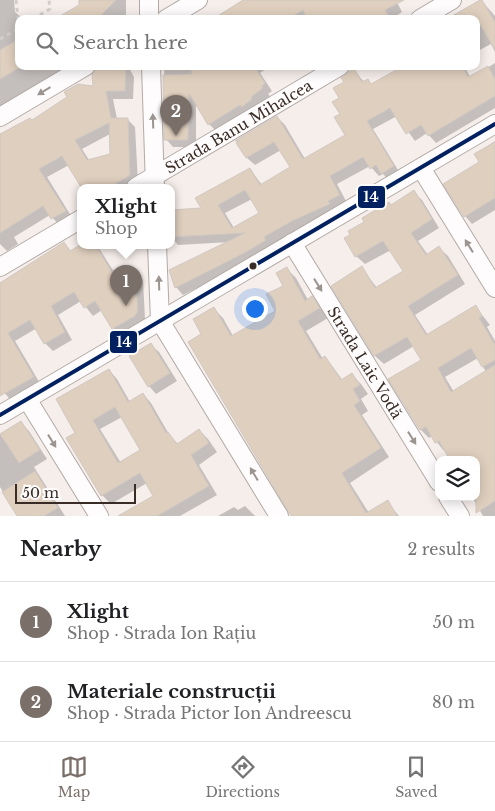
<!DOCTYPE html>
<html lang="en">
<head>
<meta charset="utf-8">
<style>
	body { margin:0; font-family:"Libre Baskerville",serif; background:#f2f2f2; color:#202124 }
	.controls { position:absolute; right:15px; bottom:15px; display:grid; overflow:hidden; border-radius:10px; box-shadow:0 2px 12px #0003 }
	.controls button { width:45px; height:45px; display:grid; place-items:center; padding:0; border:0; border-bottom:1px solid #e0e0e0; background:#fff; color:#202124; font:25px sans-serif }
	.scale { position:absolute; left:15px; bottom:12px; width:121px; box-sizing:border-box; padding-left:5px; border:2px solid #392b25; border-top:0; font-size:14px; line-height:18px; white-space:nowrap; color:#392b25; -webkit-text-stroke:4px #fcfcfc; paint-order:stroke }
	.you { position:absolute; left:254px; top:308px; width:18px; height:18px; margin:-12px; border:4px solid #fff; border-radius:50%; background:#1a73e8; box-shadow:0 0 0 8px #1a73e833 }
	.badge { display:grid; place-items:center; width:32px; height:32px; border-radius:50%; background:#7b6f6a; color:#fff; font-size:16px; font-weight:700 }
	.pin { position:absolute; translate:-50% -41px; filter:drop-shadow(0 1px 2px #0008) }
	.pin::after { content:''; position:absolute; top:26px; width:18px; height:15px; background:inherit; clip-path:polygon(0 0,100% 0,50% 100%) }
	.popup { position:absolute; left:77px; top:184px; width:98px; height:65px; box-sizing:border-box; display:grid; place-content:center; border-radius:10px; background:#fff; filter:drop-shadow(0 1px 4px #0005); font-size:16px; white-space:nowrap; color:#757577 }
	.popup b { font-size:19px; color:#202124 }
	.popup::after { content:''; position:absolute; left:50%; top:100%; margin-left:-10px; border:10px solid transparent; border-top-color:#fff }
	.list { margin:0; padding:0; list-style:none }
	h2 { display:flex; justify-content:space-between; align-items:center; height:65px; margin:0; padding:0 20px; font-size:21px }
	h2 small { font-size:16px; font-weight:400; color:#757577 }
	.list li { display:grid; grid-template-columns:32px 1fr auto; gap:15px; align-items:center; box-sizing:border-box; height:80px; padding:0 20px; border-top:1px solid #e0e0e0 }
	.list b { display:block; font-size:19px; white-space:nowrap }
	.list p { margin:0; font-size:16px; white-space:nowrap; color:#757577 }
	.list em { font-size:16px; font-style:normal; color:#757577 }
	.icon { flex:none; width:28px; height:28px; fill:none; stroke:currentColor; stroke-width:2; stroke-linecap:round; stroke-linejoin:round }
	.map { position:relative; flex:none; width:495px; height:516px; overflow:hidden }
	.search { position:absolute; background:#fff; box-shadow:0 2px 12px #0003; left:15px; right:15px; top:15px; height:55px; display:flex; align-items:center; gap:12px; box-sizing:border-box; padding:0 18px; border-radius:10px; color:#757577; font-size:19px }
	.sheet { height:225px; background:#fff }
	nav { display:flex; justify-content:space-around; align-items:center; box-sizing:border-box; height:70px; border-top:1px solid #e0e0e0; background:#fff; font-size:14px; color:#757577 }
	nav a { display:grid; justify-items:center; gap:2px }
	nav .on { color:#7b6f6a }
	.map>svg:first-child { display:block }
	.shadow { fill:#0003; fill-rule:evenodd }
	.building { fill:#dfcfbe; stroke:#d0c8c2; fill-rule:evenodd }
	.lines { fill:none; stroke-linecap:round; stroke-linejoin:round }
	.minor-casing { stroke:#b3aaa6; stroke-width:20 }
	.path { stroke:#d2cecc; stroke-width:3; stroke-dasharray:4 4; stroke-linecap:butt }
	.minor { stroke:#fefcfc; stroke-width:18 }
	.bus-1-casing { stroke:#fcfcfc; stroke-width:8 }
	.bus-1 { stroke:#002060; stroke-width:4 }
	.oneway { fill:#9c9490 }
	.bus-dot { fill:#392b25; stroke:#fcfcfc; stroke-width:2 }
	.labels { text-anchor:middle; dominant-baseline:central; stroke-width:5; stroke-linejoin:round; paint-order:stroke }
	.street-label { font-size:15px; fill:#392b25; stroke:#fcfcfc }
	.line-badge { stroke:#fcfcfc; stroke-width:2 }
	.badge-label { font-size:14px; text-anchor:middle; font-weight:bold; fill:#fff }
</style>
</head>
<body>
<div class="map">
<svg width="495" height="516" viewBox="0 0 495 516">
	<rect width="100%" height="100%" fill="#f6eeeb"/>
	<path class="shadow" d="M0,0H14L15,12L22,18L19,19V66H76L0,109Z
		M81,0H126V19H57L81,5Z
		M245,0H396L402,12L392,19H216Z
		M481,0L495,16V52L491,44L476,52V19H446Z
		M495,63V108L436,143L427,133L415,141L397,116L373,129L401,175L390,181L383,174L379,176L370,166L337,184L347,203L336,212L300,228L271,245L273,248L256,258L183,295L176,287L230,242L178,245L171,237V211L203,209L250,169L262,185L291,168L281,150L255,165L247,158L237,141L277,117L285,125L305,159L347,136L340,99L345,82L354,70L365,83L368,81L372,85L405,66H464L471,78ZM252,199L260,213L234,228L225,213Z
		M98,66H107L108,68L128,66L134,77L133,99H113L117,119H127L135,127L138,183L132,187H82L69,165L47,177L73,219L61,227L50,215L14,237L18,244L7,251L0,244V137L94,87ZM110,134L111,155L89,160L82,149Z
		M164,66H265L266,69L260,73L272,91L268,94L270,96L257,105L259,107L217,132L209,124L196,102V147H173L166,139Z
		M495,141V210L472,224L465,216L481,163L476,154Z
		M413,192L422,200L439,228L418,241L428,255L439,248L448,256L465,284L415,315L428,335L476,307L490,325L487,327L495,341V516H483L472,497H476V460L444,451L432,436L429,438L421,430L390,379L423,360L414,346L384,364L375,356L332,286L362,268L377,288L405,271L391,250L365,264L356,256L391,206ZM478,358L486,372L454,392L445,377Z
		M64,243L71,251L83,245H97L114,272H135L143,280L145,319L143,324L122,336L113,328L102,310L93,316L81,301L58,315L72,340L53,351L45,343L37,328L15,341L41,385L12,402L0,387V283Z
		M287,269L296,278L308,300L312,298L328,318L306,331L323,359L324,358L333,367L343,381L352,375L361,384L368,394L361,399L368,411L362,415L389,457L350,483L369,513L387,502L399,516H292L203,335L214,309L223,318L233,336L276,311Z
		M151,345L159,352L177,381L156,394L149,386Z
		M109,370L117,379L130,402L143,394L151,403L170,436L178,444L199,430L208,439L217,452L199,465L217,495L180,516H121L155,496L147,483L111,504L102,495L77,433ZM122,417L142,451L121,463L100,429Z
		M20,422L29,431L47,459L34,467L65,516H19L0,487V435Z
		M245,506L255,516H218L234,507L238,510Z"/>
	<path class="building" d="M79,0H116L97,19H55L79,5Z
		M243,0H404L385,10L390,19H307L303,10L288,19H213Z
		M480,0H482L495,22V50L477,19H447Z
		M19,39V68L0,79V50Z
		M97,66H101L102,70L109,66H126L125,91H106L111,118H128L130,175L110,187H81L62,156L39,169L66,211L51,219L43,206L0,233V134L30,118L32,120L67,97L64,92L78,84L93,86L92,74ZM109,123L110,154L87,160L75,140Z
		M191,66H254L265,83L262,86L263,88L251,97L252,99L242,107L240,105L208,125L189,93L188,140H164L163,75L192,74Z
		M403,66H462L468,77L488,66L495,79V96L428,136L421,125L406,134L390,108L367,121L394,166L381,174L376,165L370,169L363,157L330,176L340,195L328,201L330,204L292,221L264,237L266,240L248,251L175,288L169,270L245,233L171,237V210L201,208L195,198L250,168L260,185L290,167L274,142L246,158L236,143L240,141H235L277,116L303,159L345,135L334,117L340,114L332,102L339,98L333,88L344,82L341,78L354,68L362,82L368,79L371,84ZM245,190L259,213L232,228L218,205Z
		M495,142V198L464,217L443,184L479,162L474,154Z
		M414,190L432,219L411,233L426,255L439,246L458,275L408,306L426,335L476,305L482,316L479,318L495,345V360L482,367L471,348L438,368L451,392L495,365V501L476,513V460H450L439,441L435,443L426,427L420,430L388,379L421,360L407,337L374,356L331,286L362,266L375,288L403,271L383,241L355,257L344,238L350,235L348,231L364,222L362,218L389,202L391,205Z
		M64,242L70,251L80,245H96L111,271H135L138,311L135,316L112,329L95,301L84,308L74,292L51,306L65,332L44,344L30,320L8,333L34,377L0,396V283Z
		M287,267L305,301L312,296L320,308L298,321L320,359L325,356L341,380L352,373L360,385L353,389L360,401L354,405L381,448L342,473L366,513L388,500L397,516H291L188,342L201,334L193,319L214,307L231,336L275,311L266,294L283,286L276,273Z
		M151,343L170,373L148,387L129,356Z
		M109,369L128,402L143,393L166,433L168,432L177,444L199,429L209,443L191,455L209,486L157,516H118L153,496L140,473L101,496L66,438L75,433L56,399ZM115,407L140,450L118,463L93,420Z
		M21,421L40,450L19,463L0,434Z
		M35,471L58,508L44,516H17L2,492Z"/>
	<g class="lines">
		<g class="minor-casing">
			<g id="minor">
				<path d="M149,0V19"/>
				<path d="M166,19L198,0"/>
				<path d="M420,19L452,0"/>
				<path d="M151,66L155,187"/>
				<path d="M0,117L86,66"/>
				<path d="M421,168L495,288"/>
				<path id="s1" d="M136,187L340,66"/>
				<path id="s2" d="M292,243L439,482"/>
				<path d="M157,245L160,321L279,516"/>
				<path d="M0,267L81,219"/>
				<path d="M27,399L99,516"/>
				<path d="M0,415L495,124"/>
				<path d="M448,497L460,516"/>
			</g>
		</g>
		<path class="path" d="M16,0L19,28
			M33,19L50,9L49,0
			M0,39L19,28"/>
		<use href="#minor" class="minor"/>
		<g class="bus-1-casing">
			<path id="bus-1" d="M0,415L495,124"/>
		</g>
		<use href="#bus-1" class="bus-1"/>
	</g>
	<defs><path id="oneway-solid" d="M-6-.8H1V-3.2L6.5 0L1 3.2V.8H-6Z" transform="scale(1.25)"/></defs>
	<g class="oneway">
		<use href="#oneway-solid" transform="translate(44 91) rotate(149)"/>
		<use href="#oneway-solid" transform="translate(153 121) rotate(-92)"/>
		<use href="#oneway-solid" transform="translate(469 246) rotate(-122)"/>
		<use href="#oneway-solid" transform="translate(159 283) rotate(-92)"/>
		<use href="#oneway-solid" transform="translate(318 285) rotate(58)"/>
		<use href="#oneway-solid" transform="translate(412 438) rotate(58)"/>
		<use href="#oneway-solid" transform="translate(52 441) rotate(58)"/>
		<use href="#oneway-solid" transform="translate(254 474) rotate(-121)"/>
	</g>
	<circle class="bus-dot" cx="253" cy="266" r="4.5"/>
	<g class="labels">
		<g class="street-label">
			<text stroke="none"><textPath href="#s1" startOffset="119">Strada Banu Mihalcea</textPath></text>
			<text stroke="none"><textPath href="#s2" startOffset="140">Strada Laic Vodă</textPath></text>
		</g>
	</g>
	<g class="line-badge">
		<rect x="357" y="185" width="29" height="24" rx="5" fill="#002060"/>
		<rect x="109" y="330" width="29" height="24" rx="5" fill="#002060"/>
	</g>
	<g class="badge-label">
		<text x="371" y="202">14</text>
		<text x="124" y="347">14</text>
	</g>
</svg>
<div class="controls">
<button><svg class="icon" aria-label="layers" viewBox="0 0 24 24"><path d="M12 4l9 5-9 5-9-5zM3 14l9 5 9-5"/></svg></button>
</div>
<div class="scale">50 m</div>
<div class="you"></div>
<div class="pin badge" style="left:126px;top:306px">1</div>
<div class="popup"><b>Xlight</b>Shop</div>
<div class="pin badge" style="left:176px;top:136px">2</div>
<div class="search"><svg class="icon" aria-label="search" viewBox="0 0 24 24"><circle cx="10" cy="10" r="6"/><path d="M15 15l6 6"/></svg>Search here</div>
</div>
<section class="sheet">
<h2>Nearby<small>2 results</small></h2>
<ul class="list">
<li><span class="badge">1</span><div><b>Xlight</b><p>Shop · Strada Ion Rațiu</p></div><em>50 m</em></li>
<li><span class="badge">2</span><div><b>Materiale construcții</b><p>Shop · Strada Pictor Ion Andreescu</p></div><em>80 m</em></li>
</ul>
</section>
<nav>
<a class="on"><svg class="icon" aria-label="map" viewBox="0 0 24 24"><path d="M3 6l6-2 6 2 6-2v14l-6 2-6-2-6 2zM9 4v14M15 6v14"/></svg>Map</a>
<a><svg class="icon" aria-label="directions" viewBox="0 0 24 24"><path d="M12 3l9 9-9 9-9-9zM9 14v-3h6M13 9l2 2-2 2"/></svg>Directions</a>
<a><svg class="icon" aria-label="saved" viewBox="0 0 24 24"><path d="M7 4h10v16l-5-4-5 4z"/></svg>Saved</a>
</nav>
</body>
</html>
